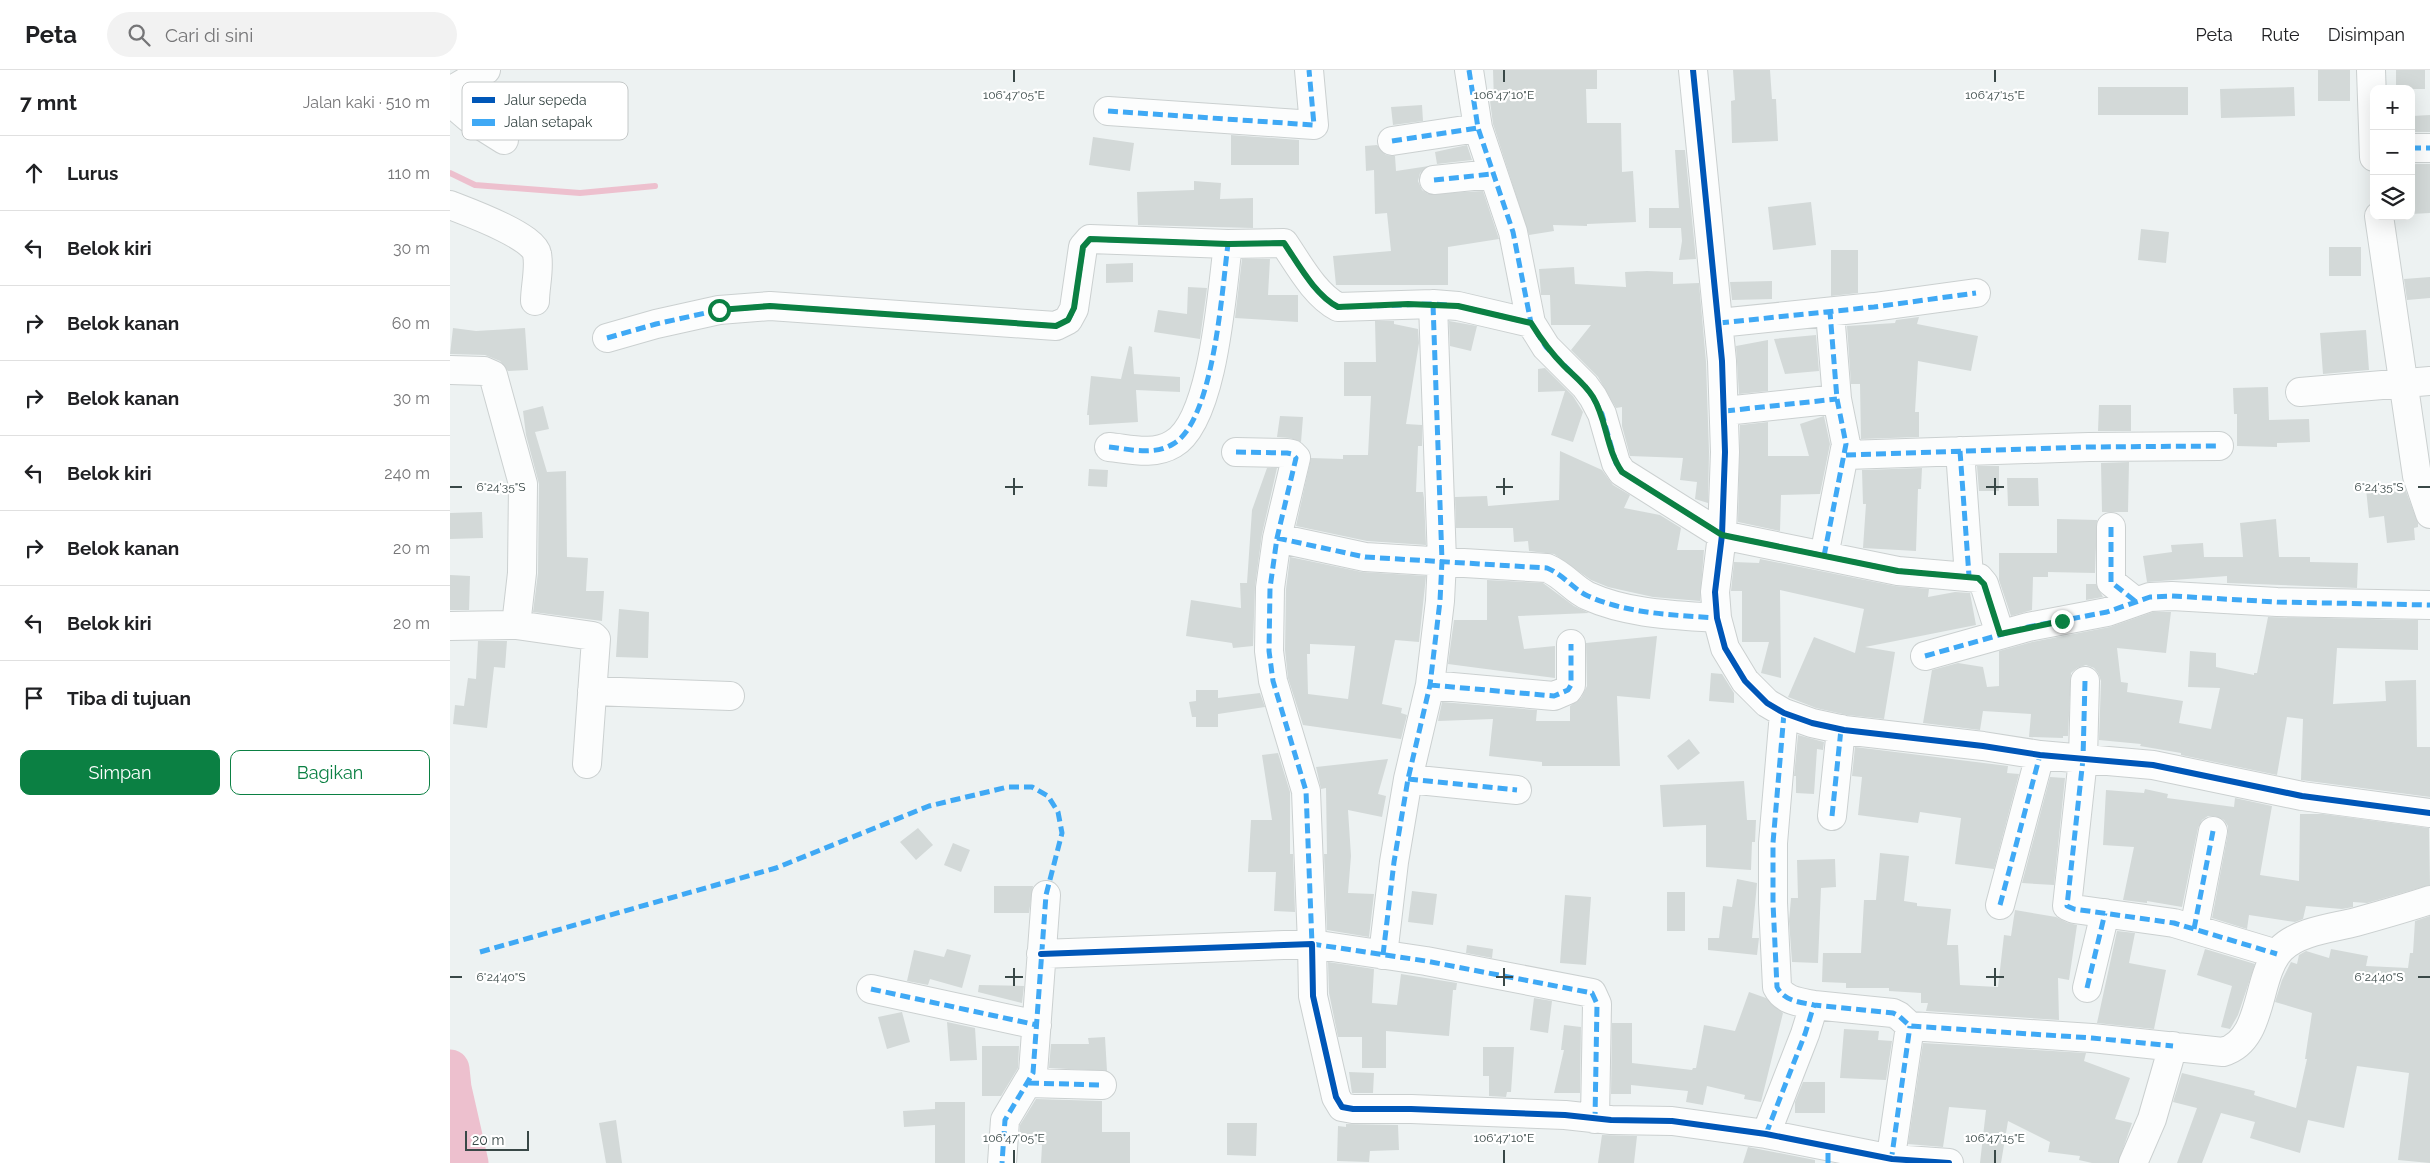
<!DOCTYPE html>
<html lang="id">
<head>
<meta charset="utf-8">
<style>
	body { margin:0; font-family:Raleway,sans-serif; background:#f2f2f2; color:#202124 }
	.controls { position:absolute; right:15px; top:15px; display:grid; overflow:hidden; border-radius:10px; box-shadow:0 5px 20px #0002 }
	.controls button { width:45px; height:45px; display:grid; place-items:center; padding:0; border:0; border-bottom:1px solid #e0e0e0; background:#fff; color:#202124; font:25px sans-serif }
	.scale { position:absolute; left:15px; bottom:12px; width:64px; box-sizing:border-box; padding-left:5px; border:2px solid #394847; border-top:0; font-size:14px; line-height:18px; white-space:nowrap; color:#394847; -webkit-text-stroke:4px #fff; paint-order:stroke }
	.stop { position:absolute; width:15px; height:15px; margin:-11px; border:4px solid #0b8043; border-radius:50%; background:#fff }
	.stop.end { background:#0b8043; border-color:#fff; box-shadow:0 1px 5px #0008 }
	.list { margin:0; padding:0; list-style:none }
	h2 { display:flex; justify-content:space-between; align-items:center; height:65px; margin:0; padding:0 20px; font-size:21px }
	h2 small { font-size:16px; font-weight:400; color:#757577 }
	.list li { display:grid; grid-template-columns:32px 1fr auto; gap:15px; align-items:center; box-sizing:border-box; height:75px; padding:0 20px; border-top:1px solid #e0e0e0 }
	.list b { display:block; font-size:19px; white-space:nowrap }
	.list em { font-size:16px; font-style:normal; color:#757577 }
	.actions { display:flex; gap:10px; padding:15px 20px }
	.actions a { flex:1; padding:11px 0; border:1px solid #0b8043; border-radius:10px; text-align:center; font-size:18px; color:#0b8043 }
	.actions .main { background:#0b8043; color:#fff }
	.icon { flex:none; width:28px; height:28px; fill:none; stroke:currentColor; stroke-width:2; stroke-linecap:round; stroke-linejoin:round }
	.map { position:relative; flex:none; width:1980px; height:1093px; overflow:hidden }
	header { display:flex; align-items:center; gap:30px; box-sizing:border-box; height:70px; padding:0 25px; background:#fff; border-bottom:1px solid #e0e0e0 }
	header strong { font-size:24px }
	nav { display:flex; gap:28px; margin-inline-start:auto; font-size:18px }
	.search { width:350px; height:45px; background:#f2f2f2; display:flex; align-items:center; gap:12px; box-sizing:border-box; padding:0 18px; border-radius:28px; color:#757577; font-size:19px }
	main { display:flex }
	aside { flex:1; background:#fff }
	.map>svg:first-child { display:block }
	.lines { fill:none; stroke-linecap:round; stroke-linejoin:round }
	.stream { stroke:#edc0ce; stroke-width:6 }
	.river { stroke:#edc0ce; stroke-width:39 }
	.building { fill:#d3d9d8; fill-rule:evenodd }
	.minor-casing { stroke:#cbd0d0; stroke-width:30 }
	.minor { stroke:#fcfdfd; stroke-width:28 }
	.quiet { stroke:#3fa9f5; stroke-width:5; stroke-dasharray:10 5; stroke-linecap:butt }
	.cycleway-casing { stroke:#fff; stroke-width:9 }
	.cycleway { stroke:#0057b8; stroke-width:6 }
	.route { stroke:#0b8043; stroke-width:6 }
	.ticks { fill:none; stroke:#394847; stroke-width:2 }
	.key { fill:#fff; stroke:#c4c8c8; stroke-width:1 }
	.key-label { font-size:14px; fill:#394847 }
	.ticks-label { font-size:12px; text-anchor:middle; fill:#394847; stroke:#fff; stroke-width:4.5; stroke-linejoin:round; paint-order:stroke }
</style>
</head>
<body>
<header>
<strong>Peta</strong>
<div class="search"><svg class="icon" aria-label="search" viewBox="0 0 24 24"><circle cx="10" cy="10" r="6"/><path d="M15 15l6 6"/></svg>Cari di sini</div>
<nav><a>Peta</a><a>Rute</a><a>Disimpan</a></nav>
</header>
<main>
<aside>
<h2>7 mnt<small>Jalan kaki · 510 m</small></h2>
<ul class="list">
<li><svg class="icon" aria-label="ahead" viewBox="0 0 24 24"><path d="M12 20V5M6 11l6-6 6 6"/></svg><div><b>Lurus</b></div><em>110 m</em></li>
<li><svg class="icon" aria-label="left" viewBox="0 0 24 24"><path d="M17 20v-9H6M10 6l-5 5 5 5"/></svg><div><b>Belok kiri</b></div><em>30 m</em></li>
<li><svg class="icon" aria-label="right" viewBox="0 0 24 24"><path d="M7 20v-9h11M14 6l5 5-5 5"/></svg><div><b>Belok kanan</b></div><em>60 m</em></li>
<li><svg class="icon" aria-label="right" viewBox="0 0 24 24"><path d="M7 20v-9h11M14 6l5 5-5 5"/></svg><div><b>Belok kanan</b></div><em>30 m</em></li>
<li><svg class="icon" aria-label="left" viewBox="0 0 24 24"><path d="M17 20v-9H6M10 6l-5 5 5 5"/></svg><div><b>Belok kiri</b></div><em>240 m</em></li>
<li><svg class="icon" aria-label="right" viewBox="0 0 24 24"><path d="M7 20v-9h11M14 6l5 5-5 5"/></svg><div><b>Belok kanan</b></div><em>20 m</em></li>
<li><svg class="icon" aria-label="left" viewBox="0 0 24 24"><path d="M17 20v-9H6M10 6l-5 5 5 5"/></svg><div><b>Belok kiri</b></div><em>20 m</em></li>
<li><svg class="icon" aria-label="arrive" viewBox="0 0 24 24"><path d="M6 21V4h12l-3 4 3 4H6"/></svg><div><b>Tiba di tujuan</b></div></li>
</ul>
<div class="actions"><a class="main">Simpan</a><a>Bagikan</a></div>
</aside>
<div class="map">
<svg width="1980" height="1093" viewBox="0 0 1980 1093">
	<rect width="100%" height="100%" fill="#edf2f2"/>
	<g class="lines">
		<path class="stream" d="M0,103L25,115L130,123L205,116"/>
		<path class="river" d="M0,999L2,1018L19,1093"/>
	</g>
	<path class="building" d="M1043,0H1147V19H1136L1137,53H1171L1172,102L1183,101L1186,152L1137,154V156L1103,155L1104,161L1079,165L1043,54L1040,31H1044Z
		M1283,0H1320L1322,29H1326L1328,71L1282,73L1281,31L1285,30Z
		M1868,0H1900V31H1868Z
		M1946,0H1975V19H1946Z
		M1648,17H1738V45H1648Z
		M1844,17L1845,46L1771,48L1770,19Z
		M972,35L973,51L943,55L941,37Z
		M1980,45V62H1963L1962,46Z
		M781,65L849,70V95H781Z
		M643,67L684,73L680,101L639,95Z
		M927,75L936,85L945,86L946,101L979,96L970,103L968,111L972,120L978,124L1033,121L1049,169L998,177V215H886L883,186L941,181L937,143L925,144L924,100L916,101L915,76Z
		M1017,75L1022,90L987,94L985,82Z
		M1225,80H1235L1246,189L1229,190L1232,171L1231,158H1199V138H1229Z
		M1966,94H1980V143L1961,144V95Z
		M744,111L771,113L770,129L803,128V158L688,155L687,122L744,120Z
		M1361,132L1366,175L1323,180L1318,137Z
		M1691,159L1719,162L1716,193L1688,190Z
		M1879,177H1911V206H1879Z
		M1381,180H1408V223L1381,226Z
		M792,189H820L818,225H848V252L785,248Z
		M683,193V212L656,213V194Z
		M1124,197L1125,214L1176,217L1175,202L1197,201L1223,202V214L1249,213L1256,292L1259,382L1258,433L1245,429L1247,412L1230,410L1233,388L1180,386L1172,356V337L1166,338L1148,307L1121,280L1141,255H1101L1100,225H1091L1089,199Z
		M1980,207V228L1957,230L1954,209Z
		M1322,211V229L1282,230L1280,212Z
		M738,217L757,218L750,269L704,262L708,240L737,244Z
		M1469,247L1467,254L1528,266L1521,301L1468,291L1465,342H1469V367L1411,369L1410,314H1401L1397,256L1445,253L1446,250Z
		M925,251H944V254L968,259L969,273L956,354L972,355V376H968L966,422H973L974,428L976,475L917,471L846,456L861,388L893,389V385H918L921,326H894V292H926Z
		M999,251L1027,256L1021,281L1000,276Z
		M3,258L26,261L75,258L78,300L58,301L50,291L35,285L0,284Z
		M1916,260L1919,300L1873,304L1870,263Z
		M1366,265L1369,301L1335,304L1324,269Z
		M1318,270V321L1289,324L1286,276Z
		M679,276L682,277L684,304L730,307V322L686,320L688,352L639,355V345H637L641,306L671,309Z
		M1095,298L1123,326L1133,342L1123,372L1101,365L1115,321L1088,322V299Z
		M1818,317L1819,350L1859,349L1860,372L1827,373V377L1787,376V344H1784L1783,318Z
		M1649,335H1681V361H1648Z
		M93,336L99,359L85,362L97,402L116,401L117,487L138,488L136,521H154L152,551L83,542L88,503L89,414L76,365L73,341Z
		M830,346L853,347L851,372L840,368L827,367Z
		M1374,346L1380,374L1370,424L1331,425L1330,461L1288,452L1290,355L1318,352V386H1359L1350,354Z
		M1110,381L1152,400L1163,415L1180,425L1174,438L1210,445L1231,458L1227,480H1254L1250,531L1203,527L1158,517L1141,510L1104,484L1079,481L1078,471L1064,472L1063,458H1006L1005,427L1037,426L1038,436L1109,430Z
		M1679,392L1678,442H1652L1651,393Z
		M1527,396H1549V421H1529Z
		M817,398H827L812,464L805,516L803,576L783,578L782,573L736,566L741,530L791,538L790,513H797L802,440Z
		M1472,398L1471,419H1468L1466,481L1413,478L1416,434H1413L1412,400Z
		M639,399L658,400L657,417L638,416Z
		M1557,408H1588L1589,436H1558Z
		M1954,416L1968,453V457L1964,458L1965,470L1937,473L1934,446L1919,448L1916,419Z
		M32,442L33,468L0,469V443Z
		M1607,449L1647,450L1645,503L1598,502V507H1583L1582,540L1561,546L1549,510V483H1607Z
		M1826,449L1829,487H1860V492L1908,493L1907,518L1777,513V506L1697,512L1693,486L1722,482L1721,475L1753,473L1754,487H1793L1790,453Z
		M840,487L912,502L976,506L969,572L945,570L932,634L952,638L951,643L957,645L951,669L853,655L838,608L835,580L836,519ZM860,574L905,576L898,629L858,624L857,584H860Z
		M1310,489L1445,516L1479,519L1478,527L1505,522L1520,523L1526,555L1415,577L1445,582L1434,649L1397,645L1366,638L1338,627L1364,567L1405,583L1414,539L1330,520L1331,608L1311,603L1319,572H1292V521H1281L1284,492L1309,493Z
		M0,505L20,506L19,540H0Z
		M1037,510L1093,513L1124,536L1139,543L1068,546L1074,579L1105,576V608L998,594L1004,550H1037Z
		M1636,514H1646L1653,527L1636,530Z
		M169,539L199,542L198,588L166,587Z
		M1703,542H1721L1716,583L1667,578L1671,612L1678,613L1677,622L1733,631L1729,653L1761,659L1770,618L1738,617L1740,581L1766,583V597L1804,605V603H1807L1818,547L1968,550V580L1887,578L1883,634L1936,631L1935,611L1966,610L1967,677H1980V727L1851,710L1853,649L1837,647L1827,705L1731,685V683L1690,676L1691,674L1649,670L1651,611L1648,603L1644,598L1636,595L1627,598L1621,603L1618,666H1613V668L1579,667L1581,644L1533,641L1530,660L1473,653L1482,600L1508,593L1533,597L1537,617L1549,616V581L1582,572L1660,557Z
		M1207,566L1200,629L1167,626L1170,696H1092V692L1039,686L1043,649L988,651L992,632L1087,640L1086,651H1120V636L1131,628L1137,616L1136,573Z
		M28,571H57L55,598L44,597L37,658L3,654L5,635L14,636L18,608L26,609Z
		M1261,603L1272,604L1284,623V633L1259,631Z
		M746,620H768V628L810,623L815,637L768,644V657H746V647H742L739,632L746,631Z
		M1348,665L1374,672L1373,680L1367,679L1364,724L1346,723V706H1344Z
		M1239,669L1250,683L1228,700L1217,686Z
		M1405,677L1558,696L1557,703L1569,704L1544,799L1505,794L1511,748L1470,742L1468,753L1408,745L1412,707L1402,706Z
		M828,683L840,722V784H843L845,842L824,841L826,802H798L801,750H822L812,685Z
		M938,689L928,724L936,726L932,747L898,740L901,786L898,823L924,824L919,867L877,860L874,784H877L876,718L871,719L866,697Z
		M1600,707L1615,708L1604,815L1572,813Z
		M1294,711L1297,750H1306L1305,772H1302L1301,800L1256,797V755L1213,757L1210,715Z
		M1695,719L1718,724L1717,728L1784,737L1785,728L1822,736L1810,805L1849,811L1850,744H1873L1979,758L1980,815L1917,833L1903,832V837L1892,839L1856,836L1853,849L1845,852L1799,845L1797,859L1762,848L1778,763V756L1774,750L1765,746H1758L1752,750L1748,758L1732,837L1697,831V833L1673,830L1684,777L1653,775L1656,720L1694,723Z
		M468,758L483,775L466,790L450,772Z
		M503,773L520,780L511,802L494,795Z
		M1430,783L1459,786L1454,831L1467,833V836L1501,839L1497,875H1508L1510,915L1548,917L1554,865L1561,866L1565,840L1606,847L1618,853L1627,855L1619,910L1608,908L1609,950L1476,941L1478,933H1471V923L1439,921V918H1396V913L1372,912L1373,883H1411L1414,830H1426Z
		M1385,789L1386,817L1371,818L1368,893L1342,892L1339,851L1341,828H1348L1347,790Z
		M1287,809L1307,813L1302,868H1309L1307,885L1258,880V868H1269L1273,836L1282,837Z
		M544,816H583L579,843H544Z
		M962,821L987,824L983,855L958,852Z
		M1217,822H1235V861H1217Z
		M1115,825L1141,827L1136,895L1110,893Z
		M1980,846V1093L1948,1090L1959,1003L1907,996L1894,1058L1858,1050L1850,1083L1800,1068L1805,1052L1771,1043L1752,1093H1727L1747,1038L1723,1032L1732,1003L1805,1021L1804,1025L1846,1038L1857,989H1855L1862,943L1825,932L1832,910L1841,892L1847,894L1849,885L1856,881L1879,888L1881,879L1918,886L1916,896L1958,898L1960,883H1963L1965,851Z
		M1667,861L1685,863L1679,893L1716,900L1704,959L1647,953Z
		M1017,875L1043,879L1042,888L1016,883Z
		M497,879L521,885L512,918L480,909L478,915L457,911L464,880L494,887Z
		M1755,879L1805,894L1788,945L1780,959L1771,957L1782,916L1747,905Z
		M878,892L924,899L922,933L947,935L951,904L1007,913L1006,920H1003L999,966L936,961V998H912V967H888L879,923Z
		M529,915L574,916L572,933L528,922Z
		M1299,922L1316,928L1333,943L1311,1032L1294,1029L1295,1025L1257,1016L1253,1035L1236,1032L1238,1021L1181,1015V1024H1161L1162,953H1182V993L1242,1000L1243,998H1246L1254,955L1285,961Z
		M1084,928L1102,931L1098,963L1080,960Z
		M452,942L460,972L437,979L428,947Z
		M497,952L525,958L527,990L500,991Z
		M1114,955L1131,957L1130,1023H1104L1114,980H1111Z
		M1394,959L1429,961L1428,970L1442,971L1436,1010L1390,1008Z
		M655,967L657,1001L599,998L601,974H639L638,968Z
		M1473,973L1636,983L1634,991L1680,1008L1665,1049L1682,1053L1668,1093H1642L1629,1090L1630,1086L1598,1082L1600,1072L1558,1051L1551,1093H1530L1536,1040L1499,1037L1493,1077L1458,1074Z
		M532,976H569L568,998L551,1026H532Z
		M1033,977H1064L1061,1022H1057L1056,1027L1039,1026V1006H1033Z
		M899,1002L924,1003L923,1023H902Z
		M1353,1012H1375V1043H1345V1032Z
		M586,1029L652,1031V1062H680V1093H591L592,1075L569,1071L570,1055Z
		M485,1032H515V1093H485V1055L454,1057L453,1041L485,1039Z
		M166,1050L172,1093H156L149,1053Z
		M777,1053H807L806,1086L777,1085Z
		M896,1054L948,1055L949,1080L920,1081L919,1092L887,1091L888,1056L896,1057Z
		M1152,1065L1187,1066L1184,1093H1148Z
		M1298,1077L1365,1090V1093H1293Z"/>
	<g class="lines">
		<g class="minor-casing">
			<path id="minor" d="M1019,0L1028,58L1063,162L1081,253L1096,277L1135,316L1143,327L1152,344L1166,393L1172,402L1272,465L1448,501L1529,508L1534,514L1550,564
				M1243,0L1272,291L1275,382L1272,465L1265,522L1267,548L1275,578L1295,611L1317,633L1334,643L1362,653L1394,660L1533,676L1590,685L1703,695L1852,726L1980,743
				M1921,0L1924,87
				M0,21L36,0
				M0,32L19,48L54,70
				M658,41L864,55L859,0
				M942,71L1028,58
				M1961,78H1980
				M984,110L1042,104
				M0,135C18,142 84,166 87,184C90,198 85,217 85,231
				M1929,146L1967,406L1980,444
				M1269,253L1424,237L1526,223
				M157,268L206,254L269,240L320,236L606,256L618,250L624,239L633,177L640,169L778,174L834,173C849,195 865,225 888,237L983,234
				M0,300L34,301L43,305L73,414L72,503L66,555L0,556
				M1850,322L1980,311
				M1275,341L1387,329
				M659,377C680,379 703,386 723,374C764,351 772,219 778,174
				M1510,381L1519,506
				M786,382L837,383L842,384L846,388L827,468L820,518L819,581L823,611L856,721L862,874L976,891L1142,923L1147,934L1145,1049
				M1396,385L1639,377L1769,376
				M1661,457V512L1685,531
				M827,468L915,487L1097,498C1114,505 1124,520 1138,526C1178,544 1224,545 1267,548
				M1374,486L1396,374L1387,329L1380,242
				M66,555L143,566L146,569L137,694
				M1475,586L1578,557L1657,542L1700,527L1722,526L1827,532L1980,535
				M1635,611L1633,689L1617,836L1624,839L1724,853L1827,884
				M980,615L1104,626L1118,620L1121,615V574
				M142,621L280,626
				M1334,643L1323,773V833L1327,917C1334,931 1349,932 1364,935
				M958,709L1067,720
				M1382,746L1391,659
				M1550,835L1590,685
				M1744,859L1763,761
				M591,884L862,874L863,926L886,1027L892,1037L903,1039H961L1115,1045L1161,1050L1222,1051L1316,1064L1442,1089L1499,1093
				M933,885L944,792L958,709L980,615L990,531L992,491L983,234L1008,236L1081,253
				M1637,918L1655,843
				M421,919L587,955
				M579,1013L652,1015
				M1316,1064L1355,964L1364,935L1443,943L1449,946L1460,956L1642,968L1773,982C1815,970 1805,906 1831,879C1849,861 1883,858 1906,852C1931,845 1956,838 1980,830
				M552,1093L555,1050L583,1003L596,825
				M1440,1093L1460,956
				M1683,1093L1702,1049L1723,976"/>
		</g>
		<use href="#minor" class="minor"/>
		<path class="quiet" d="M1019,0L1028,58L1063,162L1081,253L1096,277L1135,316L1143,327L1152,344L1166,393L1172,402L1272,465L1448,501L1529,508L1534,514L1550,564
			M658,41L864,55L859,0
			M942,71L1028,58
			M1923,77H1924
			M1961,78H1980
			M984,110L1042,104
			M1269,253L1424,237L1526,223
			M157,268L206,254L269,240L320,236L606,256L618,250L624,239L633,177L640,169L778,174L834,173C849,195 865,225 888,237L983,234
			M1275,341L1387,329
			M659,377C680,379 703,386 723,374C764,351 772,219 778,174
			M1510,381L1519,506
			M786,382L837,383L842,384L846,388L827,468L820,518L819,581L823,611L856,721L862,874L976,891L1142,923L1147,934L1145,1049
			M1396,385L1639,377L1769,376
			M1661,457V512L1685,531
			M827,468L915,487L1097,498C1114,505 1124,520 1138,526C1178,544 1224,545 1267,548
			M1374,486L1396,374L1387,329L1380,242
			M1475,586L1578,557L1657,542L1700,527L1722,526L1827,532L1980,535
			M1635,611L1633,689L1617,836L1624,839L1724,853L1827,884
			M980,615L1104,626L1118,620L1121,615V574
			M1334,643L1323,773V833L1327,917C1334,931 1349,932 1364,935
			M958,709L1067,720
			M1382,746L1391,659
			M1550,835L1590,685
			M1744,859L1763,761
			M30,882L326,798L479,736L558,717H582L598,726L608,742L612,763L596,825L583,1003L555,1050L552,1093
			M933,885L944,792L958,709L980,615L990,531L992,491L983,234L1008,236L1081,253
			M1637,918L1655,843
			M421,919L587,955
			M579,1013L652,1015
			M1316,1064L1355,964L1364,935L1443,943L1449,946L1460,956L1642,968L1723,976
			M1441,1092L1460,956
			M1378,1093V1078"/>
		<g class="cycleway-casing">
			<path id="cycleway" d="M1243,0L1272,291L1275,382L1272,465L1265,522L1267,548L1275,578L1295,611L1317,633L1334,643L1362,653L1394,660L1533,676L1590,685L1703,695L1852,726L1980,743
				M591,884L862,874L863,926L886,1027L892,1037L903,1039H961L1115,1045L1161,1050L1222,1051L1316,1064L1442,1089L1499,1093"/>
		</g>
		<use href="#cycleway" class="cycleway"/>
	</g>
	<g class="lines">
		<path class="route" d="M269,240L320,236L606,256L618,250L624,238L633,177L640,169L778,174L834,173C849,195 865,225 888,237L958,234L1008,236L1081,253C1091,269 1101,283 1114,296C1124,306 1135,314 1143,327C1157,350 1156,379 1172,402L1272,465L1448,501L1528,508L1534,514L1550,564L1612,551"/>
	</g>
	<path class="ticks" d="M564,0V12M1054,0V12M1545,0V12M564,408V425M1054,408V425M1545,408V425M0,417H12M555,417H573M1046,417H1063M1536,417H1554M1968,417H1980M564,898V916M1054,898V916M1545,898V916M0,907H12M555,907H573M1046,907H1063M1536,907H1554M1968,907H1980M564,1080V1093M1054,1080V1093M1545,1080V1093"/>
	<rect x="12" y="12" width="166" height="58" rx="8" class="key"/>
	<rect x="22" y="27" width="23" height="6" fill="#0057b8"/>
	<rect x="22" y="49" width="23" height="7" fill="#3fa9f5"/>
	<g class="key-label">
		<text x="54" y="35">Jalur sepeda</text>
		<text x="54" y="57">Jalan setapak</text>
	</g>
	<g class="ticks-label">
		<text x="564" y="29">106°47'05"E</text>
		<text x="1054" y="29">106°47'10"E</text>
		<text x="1545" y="29">106°47'15"E</text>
		<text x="51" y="421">6°24'35"S</text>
		<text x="1929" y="421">6°24'35"S</text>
		<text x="51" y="911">6°24'40"S</text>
		<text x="1929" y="911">6°24'40"S</text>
		<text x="564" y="1072">106°47'05"E</text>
		<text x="1054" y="1072">106°47'10"E</text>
		<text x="1545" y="1072">106°47'15"E</text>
	</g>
</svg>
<div class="controls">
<button>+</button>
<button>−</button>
<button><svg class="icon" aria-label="layers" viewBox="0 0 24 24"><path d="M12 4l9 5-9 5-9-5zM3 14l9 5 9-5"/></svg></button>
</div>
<div class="scale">20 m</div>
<div class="stop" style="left:269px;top:240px"></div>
<div class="stop end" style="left:1612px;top:551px"></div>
</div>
</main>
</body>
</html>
